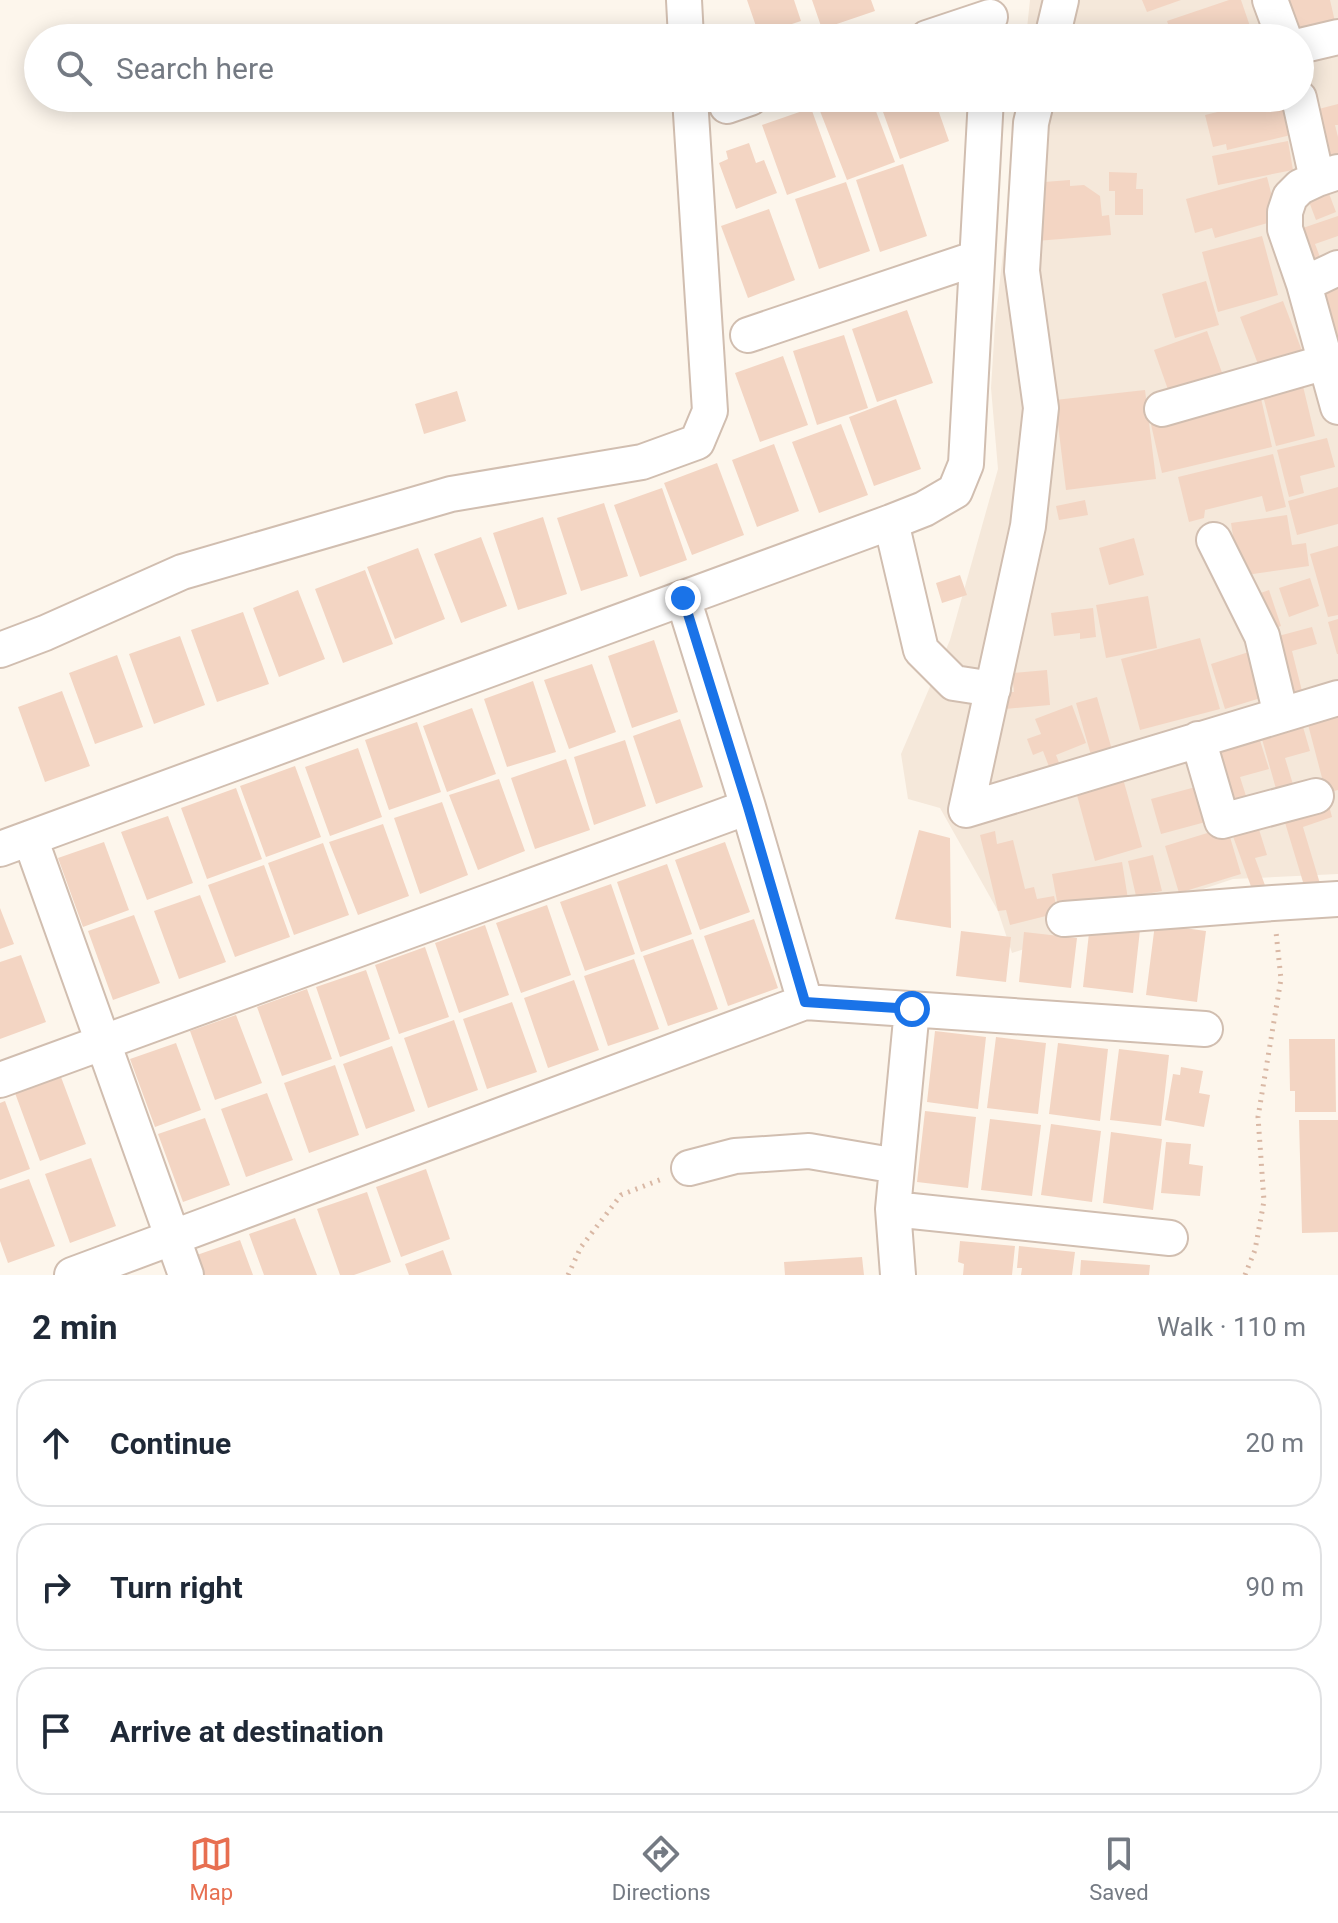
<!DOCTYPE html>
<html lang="en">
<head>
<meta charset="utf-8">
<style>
	body { margin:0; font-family:Roboto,sans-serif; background:#f2f2f3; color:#1f2937 }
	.stop { position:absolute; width:24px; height:24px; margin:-18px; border:6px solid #1a73e8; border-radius:50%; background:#fff }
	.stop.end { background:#1a73e8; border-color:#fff; box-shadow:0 2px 8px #0008 }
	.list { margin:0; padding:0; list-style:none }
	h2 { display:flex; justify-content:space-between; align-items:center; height:104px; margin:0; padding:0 32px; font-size:34px }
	h2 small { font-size:26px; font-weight:400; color:#747a83 }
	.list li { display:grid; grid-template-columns:52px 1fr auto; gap:24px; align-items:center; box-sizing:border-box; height:128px; margin:0 16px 16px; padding:0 16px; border:2px solid #e0e1e3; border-radius:32px }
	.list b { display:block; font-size:30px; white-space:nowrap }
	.list em { font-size:26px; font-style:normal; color:#747a83 }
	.icon { flex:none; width:44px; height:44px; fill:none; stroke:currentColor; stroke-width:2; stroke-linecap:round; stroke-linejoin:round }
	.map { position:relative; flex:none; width:1338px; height:1275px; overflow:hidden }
	.search { position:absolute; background:#fff; box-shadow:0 4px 20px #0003; left:24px; right:24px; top:24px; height:88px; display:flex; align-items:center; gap:20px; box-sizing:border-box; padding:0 28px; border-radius:44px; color:#747a83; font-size:30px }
	.sheet { height:536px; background:#fff }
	nav { display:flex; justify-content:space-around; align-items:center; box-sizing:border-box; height:112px; border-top:2px solid #e0e1e3; background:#fff; font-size:22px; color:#747a83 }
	nav a { display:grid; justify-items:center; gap:4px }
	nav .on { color:#e76f51 }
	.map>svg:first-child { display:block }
	.residential { fill:#f5e8da }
	.building { fill:#f3d5c3 }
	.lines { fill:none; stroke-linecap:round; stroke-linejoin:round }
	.minor-casing { stroke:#d1beb0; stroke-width:38 }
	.path { stroke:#d9b8a5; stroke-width:5; stroke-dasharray:2 6; stroke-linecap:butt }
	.minor { stroke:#fff; stroke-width:34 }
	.route { stroke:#1a73e8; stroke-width:10 }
</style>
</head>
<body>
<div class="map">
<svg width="1338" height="1275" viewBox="0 0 1338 1275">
	<rect width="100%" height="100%" fill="#fdf6ec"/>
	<path class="residential" d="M1030,0H1338V874L1233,879L1012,953L998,911L940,808L908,799L901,754L950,640L998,469L991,388L995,325L1020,98H1300V38H1026Z"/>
	<path class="building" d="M747,0H794L801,21L759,35Z
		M812,0H871L875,11L822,29Z
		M1142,0H1181L1147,12Z
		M1229,0H1241L1254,38H1173L1167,21Z
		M1291,0H1330L1336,26L1289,36L1281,2Z
		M839,98H871L895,162L847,180L818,106Z
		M878,98H934L949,141L900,159Z
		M1049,98H1125L1124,109L1049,106Z
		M1276,98H1286L1295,134L1227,150L1226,144L1213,147L1205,115Z
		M1338,104V125H1335L1338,137V162L1324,166L1311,111Z
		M811,108L836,177L787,195L762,125Z
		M1288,141L1293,170L1218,185L1212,156Z
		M749,143L756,163L764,160L777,193L736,209L719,163L728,159L726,151Z
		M903,164L927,236L880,252L856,180Z
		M1109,172L1137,173L1136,189H1143V215H1115V191H1109Z
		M1267,177L1278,220L1215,238L1212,228L1195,233L1186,199Z
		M1070,180V186L1084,185L1100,196L1102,216L1109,215L1111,235L1036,241L1031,183Z
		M846,182L870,251L819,269L795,199Z
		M1328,191L1336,212L1316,220L1308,199Z
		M769,209L795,280L748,298L721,226Z
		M1338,216V236L1315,244L1323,265L1305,271L1291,232Z
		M1262,236L1278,295L1218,312L1202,252Z
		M1338,278V339L1332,341L1312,287Z
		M1206,281L1219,325L1175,338L1162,294Z
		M1283,301L1304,356L1261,372L1240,317Z
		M907,310L933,383L877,402L852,329Z
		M1207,331L1225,381L1172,401L1154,350Z
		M844,335L868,408L817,425L793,351Z
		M783,356L808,425L760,442L735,373Z
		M1302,382L1315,436L1276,446L1262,392Z
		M1145,390L1156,479L1066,490L1055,400Z
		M457,391L466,421L424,434L415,404Z
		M1260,394L1272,447L1162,473L1150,420Z
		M896,399L921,469L874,486L849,417Z
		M841,424L868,495L819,513L792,442Z
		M1327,438L1335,467L1300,476L1304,493L1289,497L1277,450Z
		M774,444L799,511L757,527L732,460Z
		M1273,454L1286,507L1266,512L1262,496L1205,510L1204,518L1189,522L1178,477Z
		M717,463L744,535L692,555L664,483Z
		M1338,487V524L1297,535L1288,501Z
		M662,488L687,560L640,577L614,505Z
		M1085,500L1088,515L1059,520L1056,506Z
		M604,503L628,576L581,591L557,518Z
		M1287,515L1292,545L1306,543L1309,566L1239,576L1231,523Z
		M543,517L567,594L518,610L493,533Z
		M481,537L507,606L461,623L434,554Z
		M1134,538L1144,575L1109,585L1099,548Z
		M1338,546V615L1328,617L1310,554Z
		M418,548L445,619L395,639L367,567Z
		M365,570L393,644L343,663L315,589Z
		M960,575L967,595L942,603L936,583Z
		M1310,578L1319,606L1289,617L1279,588Z
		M298,590L325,659L279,677L253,608Z
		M1269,590L1281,626L1267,631L1255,595Z
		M1148,596L1157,648L1106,658L1096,605Z
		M1093,608L1096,637L1080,639V633L1054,636L1051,613Z
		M243,612L269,684L217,702L191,630Z
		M1338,619V654H1337L1328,622Z
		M1312,627L1317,644L1292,651L1302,691L1286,695L1271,638Z
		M180,636L205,705L154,724L129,654Z
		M1200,638L1220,709L1140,730L1121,659Z
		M654,640L678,712L632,728L608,656Z
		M1252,651L1267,696L1225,709L1211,664Z
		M117,655L143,727L95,744L69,673Z
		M592,664L616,732L569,749L544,680Z
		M1047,670L1050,705L1005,709L1004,692H1014L1012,673Z
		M533,681L556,752L507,767L484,699Z
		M62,691L90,766L45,782L18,707Z
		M1097,697L1114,757L1093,762L1076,703Z
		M1072,705L1086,743L1056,755L1063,773L1053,777L1043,751L1033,755L1027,739L1041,734L1035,719Z
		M472,708L496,774L447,792L423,726Z
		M1338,708V790L1326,793L1306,717Z
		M680,719L703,787L656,804L633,736Z
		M1301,720L1310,751L1285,758L1295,791L1278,796L1260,732Z
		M417,722L441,792L389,810L365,740Z
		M1257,731L1269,769L1240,777L1246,796L1228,801L1210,745Z
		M625,740L646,806L594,825L574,757Z
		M358,748L382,817L330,836L305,767Z
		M566,759L590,830L535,849L511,778Z
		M295,766L321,837L266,857L240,786Z
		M1122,775L1142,847L1095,861L1075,788Z
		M499,779L525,851L478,870L449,795Z
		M1203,785L1213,820L1161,834L1151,799Z
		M236,788L262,859L207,879L181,808Z
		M442,802L468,875L420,894L394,818Z
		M1328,802L1332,817L1303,827L1321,887L1306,892L1283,816Z
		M168,816L193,883L147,900L121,832Z
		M1256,820L1267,855L1255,858L1266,888L1253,892L1230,828Z
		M383,824L409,896L358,915L329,842Z
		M1227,827L1241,874L1179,893L1165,846Z
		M919,830L950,838L951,928L895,919Z
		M995,831L997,844L1013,840L1025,889L1034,887L1037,899L1054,896L1058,913L1010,925L1006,910L998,911L980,835Z
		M104,842L129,910L83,927L58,858Z
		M725,842L750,912L700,930L675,860Z
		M323,843L349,915L294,935L268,863Z
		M1153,855L1162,891L1136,896L1128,861Z
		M1122,862L1128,899L1059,912L1052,874Z
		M667,864L692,934L641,952L617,882Z
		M264,865L290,937L235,957L208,885Z
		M611,884L635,954L585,971L560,902Z
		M200,895L226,962L179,979L154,911Z
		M547,905L571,975L521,993L496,923Z
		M0,908L14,944L0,949Z
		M134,915L160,983L113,1000L88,931Z
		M754,919L778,988L728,1006L704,936Z
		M1090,924L1140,930L1133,993L1083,987Z
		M1155,924L1206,931L1197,1002L1146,995Z
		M485,925L509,995L459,1013L435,943Z
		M961,931L1011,937L1006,982L956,976Z
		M1024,932L1077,938L1071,988L1019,982Z
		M693,939L718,1009L668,1026L643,956Z
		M425,947L449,1017L399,1034L375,965Z
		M21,955L46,1022L0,1039V962Z
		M634,959L659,1029L608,1046L584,976Z
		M366,970L390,1039L340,1057L316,987Z
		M574,980L599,1050L548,1068L524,998Z
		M307,989L332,1059L282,1076L257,1007Z
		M512,1002L537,1072L487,1089L463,1019Z
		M236,1015L262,1083L215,1100L190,1031Z
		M454,1020L478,1090L428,1108L404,1038Z
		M935,1031L986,1037L978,1109L927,1102Z
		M996,1037L1046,1043L1038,1114L987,1108Z
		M1289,1039H1335L1336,1112H1295V1091H1290Z
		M176,1043L201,1110L155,1127L130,1059Z
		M1058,1043L1108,1049L1100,1121L1049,1114Z
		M392,1046L415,1111L366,1129L343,1064Z
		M1119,1049L1169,1055L1161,1126L1110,1120Z
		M335,1065L359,1135L309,1153L284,1083Z
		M1181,1067L1203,1071L1199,1093L1210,1095L1204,1127L1165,1120L1173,1074L1180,1075Z
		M61,1077L86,1144L40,1161L15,1093Z
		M267,1093L293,1160L246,1177L221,1109Z
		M5,1101L30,1169L0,1180V1103Z
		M925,1111L976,1117L968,1188L917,1182Z
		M205,1118L230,1185L183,1202L158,1134Z
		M990,1119L1041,1125L1032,1196L981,1190Z
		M1299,1120H1338V1232L1302,1233Z
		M1051,1124L1101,1131L1092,1202L1041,1195Z
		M1111,1132L1162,1139L1153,1210L1103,1203Z
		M1166,1142L1191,1144L1189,1164L1203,1166L1200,1196L1161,1193Z
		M91,1158L116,1226L70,1243L45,1174Z
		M426,1169L450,1239L401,1257L376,1187Z
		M29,1179L55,1246L8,1263L0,1241V1189Z
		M367,1192L391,1262L354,1275H340L317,1209Z
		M295,1218L317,1275H264L249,1234Z
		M240,1240L253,1275H201L194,1256Z
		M960,1241L1015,1246L1012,1275H963L964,1264L958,1262Z
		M1019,1246L1075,1252L1072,1275H1021L1022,1268H1017Z
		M443,1250L452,1275H409L405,1264Z
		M862,1257L864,1275H785L784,1262Z
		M1081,1260L1150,1265L1149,1275H1080Z"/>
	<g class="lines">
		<g class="minor-casing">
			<path id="minor" d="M684,0L686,38
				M1270,0L1284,38
				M927,38L990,17
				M1052,38L1061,0
				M1300,46L1338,37
				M1037,98L1031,123L1022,271L1041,408L1028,526L966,810L1338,698
				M1299,98L1317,179
				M727,106L750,98
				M1338,172L1317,179L1300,187L1290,197L1285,212V229L1304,284L1338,407
				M1304,284L1338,268
				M748,335L977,258
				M1162,409L1326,362
				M891,522L921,650L954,683L993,689
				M1214,540L1262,636L1281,715
				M0,650L45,633L182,572L451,494L642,462L697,442L710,411L690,98
				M1198,739L1222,821L1316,796
				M30,838L186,1275
				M0,849L891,522L924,509L955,491L966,464L986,98
				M1064,919L1273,903L1338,899
				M805,1002L1205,1029
				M0,1080L748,807
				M689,1168L735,1156L809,1151L897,1166
				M893,1209L1170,1238
				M72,1275L805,1002L748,807L683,598
				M898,1275L893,1209L912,1009"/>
		</g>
		<path class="path" d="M568,1275L581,1247L621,1195L662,1179
			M1245,1275L1255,1250L1264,1201L1258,1117L1281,979L1276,932"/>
		<use href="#minor" class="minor"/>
	</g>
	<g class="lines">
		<path class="route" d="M683,598L748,807L805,1002L912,1009"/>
	</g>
</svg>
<div class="stop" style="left:912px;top:1009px"></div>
<div class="stop end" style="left:683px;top:598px"></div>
<div class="search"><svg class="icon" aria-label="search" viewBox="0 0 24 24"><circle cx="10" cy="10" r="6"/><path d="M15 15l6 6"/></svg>Search here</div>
</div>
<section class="sheet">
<h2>2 min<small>Walk · 110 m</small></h2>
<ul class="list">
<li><svg class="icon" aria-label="ahead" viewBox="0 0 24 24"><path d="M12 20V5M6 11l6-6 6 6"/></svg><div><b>Continue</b></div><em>20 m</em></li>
<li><svg class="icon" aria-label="right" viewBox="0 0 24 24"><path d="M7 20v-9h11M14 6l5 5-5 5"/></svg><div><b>Turn right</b></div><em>90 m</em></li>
<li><svg class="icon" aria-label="arrive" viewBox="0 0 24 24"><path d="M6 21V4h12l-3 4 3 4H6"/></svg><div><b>Arrive at destination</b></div></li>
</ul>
</section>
<nav>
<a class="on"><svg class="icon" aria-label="map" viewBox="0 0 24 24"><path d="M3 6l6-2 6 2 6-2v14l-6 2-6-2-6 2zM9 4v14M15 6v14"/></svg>Map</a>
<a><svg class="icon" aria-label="directions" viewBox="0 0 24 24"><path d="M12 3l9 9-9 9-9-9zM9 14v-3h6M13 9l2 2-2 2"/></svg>Directions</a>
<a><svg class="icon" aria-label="saved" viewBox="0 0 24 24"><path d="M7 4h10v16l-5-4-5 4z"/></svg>Saved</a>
</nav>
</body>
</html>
